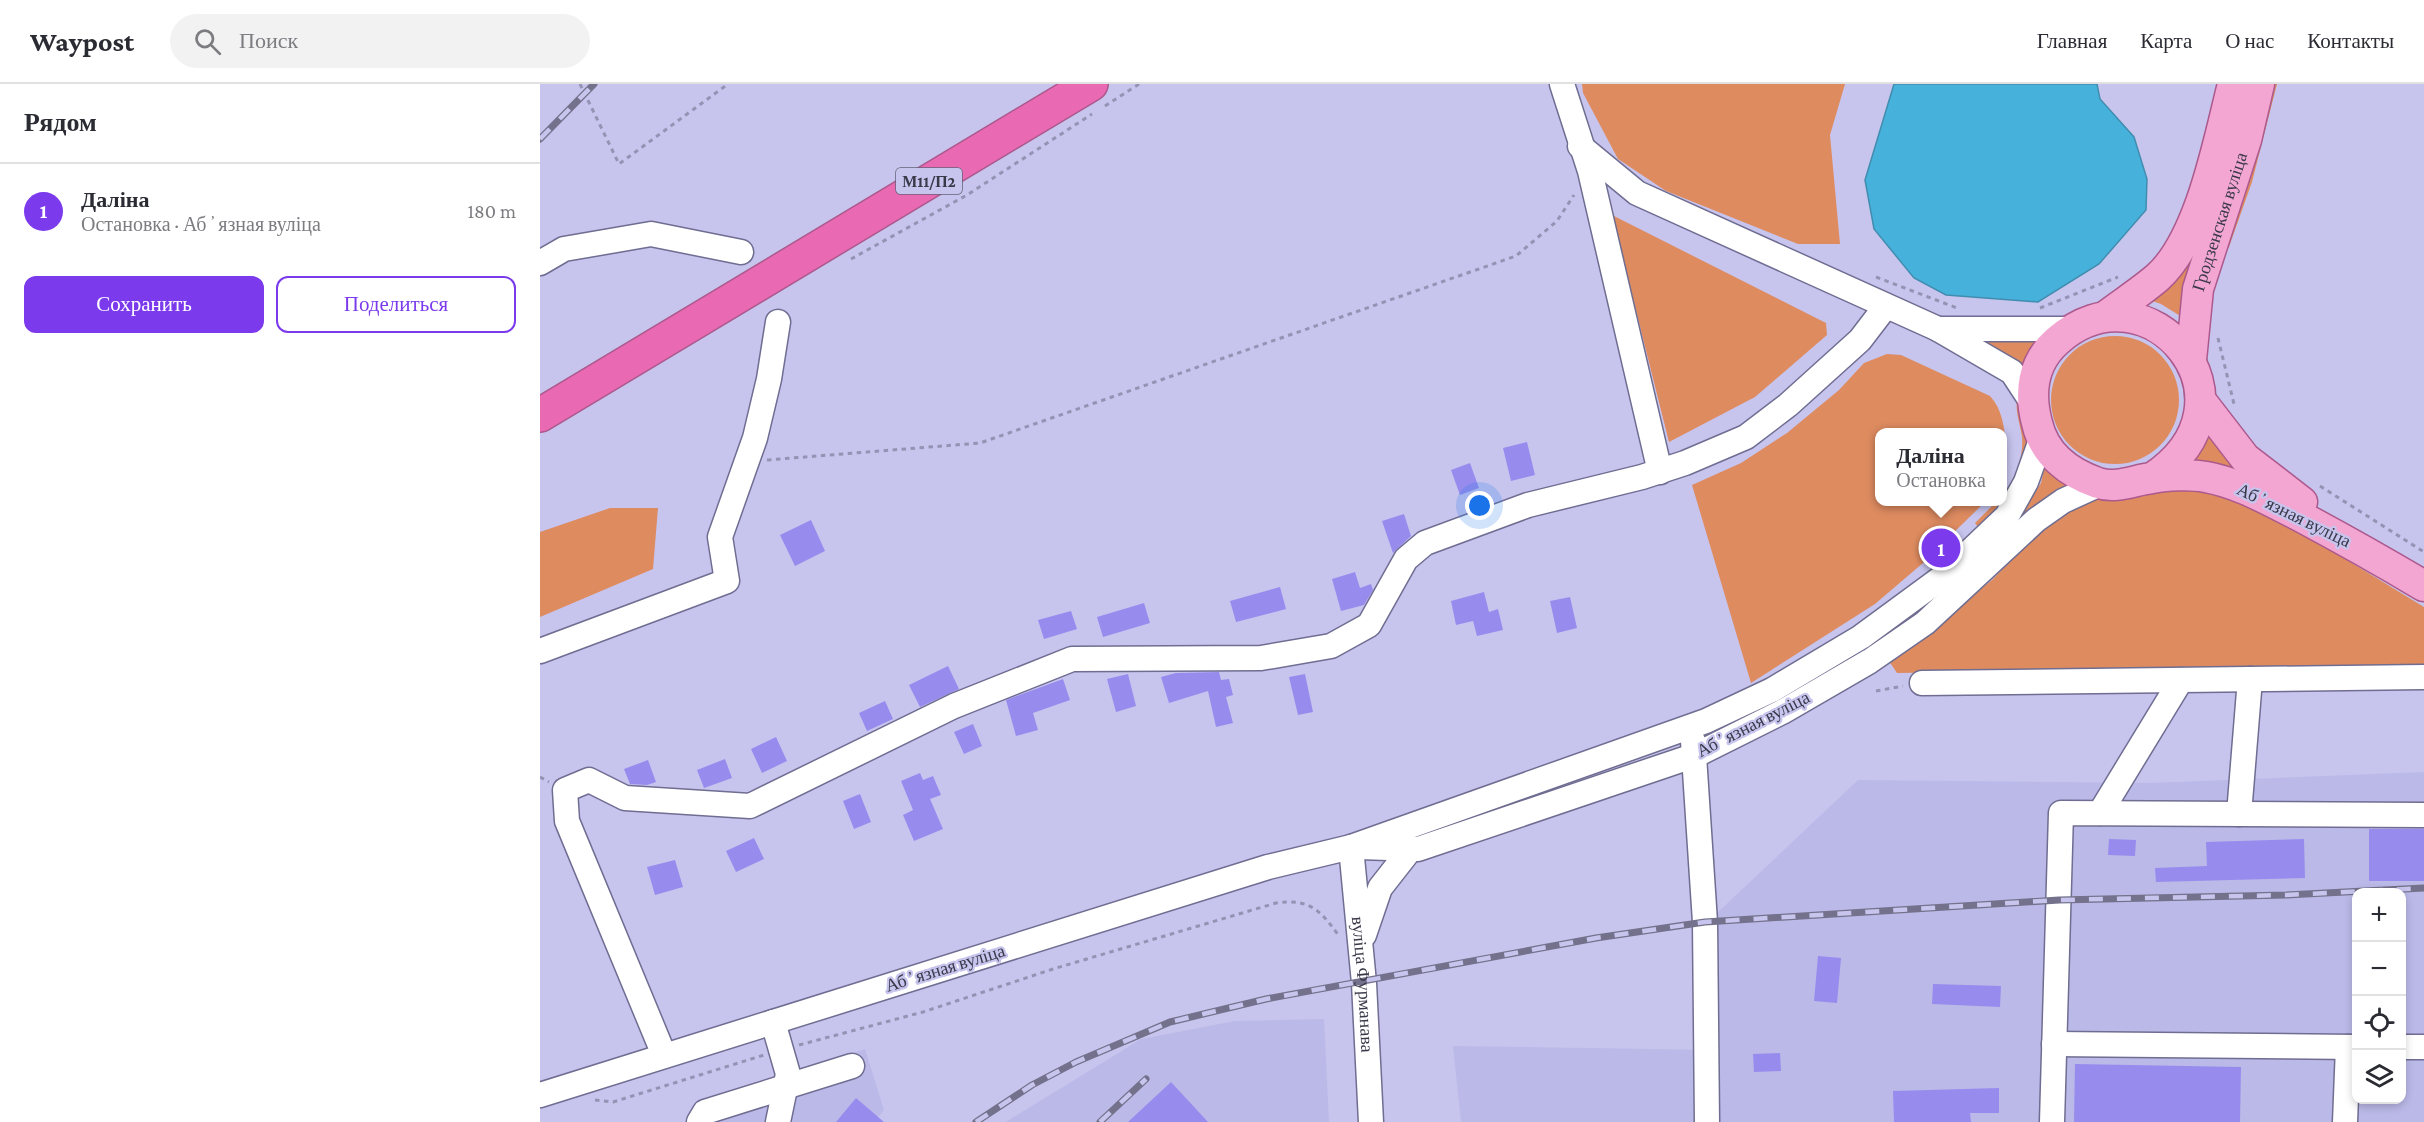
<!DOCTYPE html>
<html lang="ru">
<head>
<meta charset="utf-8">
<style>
	body { margin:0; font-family:"Crimson Pro",serif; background:#f2f2f3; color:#2b2b33 }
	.controls { position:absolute; right:18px; bottom:18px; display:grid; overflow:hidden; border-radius:12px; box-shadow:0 3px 9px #0003 }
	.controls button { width:54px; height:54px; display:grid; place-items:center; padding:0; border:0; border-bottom:2px solid #e1e1e2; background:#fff; color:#2b2b33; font:30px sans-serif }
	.you { position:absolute; left:940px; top:422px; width:21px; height:21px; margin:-15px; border:4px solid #fff; border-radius:50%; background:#1a73e8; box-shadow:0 0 0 9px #1a73e833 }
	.badge { display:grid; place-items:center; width:39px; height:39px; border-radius:50%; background:#7c3aed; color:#fff; font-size:20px; font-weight:700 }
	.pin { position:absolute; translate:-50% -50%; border:3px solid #fff; box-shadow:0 2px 6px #0006 }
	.popup { position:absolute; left:1335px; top:344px; width:132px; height:78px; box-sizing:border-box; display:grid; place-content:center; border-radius:12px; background:#fff; filter:drop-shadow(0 2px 4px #0005); font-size:20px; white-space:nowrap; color:#7c7c81 }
	.popup b { font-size:22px; color:#2b2b33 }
	.popup::after { content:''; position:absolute; left:50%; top:100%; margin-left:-12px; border:12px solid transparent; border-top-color:#fff }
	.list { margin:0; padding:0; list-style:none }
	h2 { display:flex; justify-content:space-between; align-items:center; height:78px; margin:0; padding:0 24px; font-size:26px }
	h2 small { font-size:20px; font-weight:400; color:#7c7c81 }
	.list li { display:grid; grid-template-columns:39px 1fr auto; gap:18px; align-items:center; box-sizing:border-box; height:96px; padding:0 24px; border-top:2px solid #e1e1e2 }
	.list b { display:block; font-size:22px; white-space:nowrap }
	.list p { margin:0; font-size:20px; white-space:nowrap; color:#7c7c81 }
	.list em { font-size:20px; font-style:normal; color:#7c7c81 }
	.actions { display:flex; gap:12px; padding:18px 24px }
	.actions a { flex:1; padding:14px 0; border:2px solid #7c3aed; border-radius:12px; text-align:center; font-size:21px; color:#7c3aed }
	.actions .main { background:#7c3aed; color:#fff }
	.icon { flex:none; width:33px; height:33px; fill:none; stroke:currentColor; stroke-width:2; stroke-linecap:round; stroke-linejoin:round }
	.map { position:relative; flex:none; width:1884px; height:1038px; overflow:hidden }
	header { display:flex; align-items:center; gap:36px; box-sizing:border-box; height:84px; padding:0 30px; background:#fff; border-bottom:2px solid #e1e1e2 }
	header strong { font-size:28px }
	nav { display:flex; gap:33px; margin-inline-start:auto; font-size:21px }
	.search { width:420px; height:54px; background:#f2f2f3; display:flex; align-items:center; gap:15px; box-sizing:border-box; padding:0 21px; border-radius:33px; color:#7c7c81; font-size:22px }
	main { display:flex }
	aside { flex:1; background:#fff }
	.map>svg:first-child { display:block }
	.built { fill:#bbb9e8; fill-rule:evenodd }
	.green { fill:#de8b60 }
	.water { fill:#46b1db; stroke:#428daf; stroke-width:1.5 }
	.building { fill:#978cee }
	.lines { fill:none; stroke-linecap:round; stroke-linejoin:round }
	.minor-casing { stroke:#6f6d91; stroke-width:27 }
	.major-casing { stroke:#ac598d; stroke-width:33 }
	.highway-casing { stroke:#ac598d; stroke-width:36 }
	.path { stroke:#9593b3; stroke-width:3; stroke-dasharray:4.5 4.5; stroke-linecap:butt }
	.minor { stroke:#fff; stroke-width:24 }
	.major { stroke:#f2a6d1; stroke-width:30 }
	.highway { stroke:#e96ab2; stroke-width:33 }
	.rail-casing { stroke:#73718b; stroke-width:7 }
	.rail { stroke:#c7c5ee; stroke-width:4.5; stroke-dasharray:14; stroke-linecap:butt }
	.labels { text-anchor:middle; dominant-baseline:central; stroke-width:4.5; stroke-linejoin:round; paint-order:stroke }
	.shield { fill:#c7c5ee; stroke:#64637a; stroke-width:1.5 }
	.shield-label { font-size:16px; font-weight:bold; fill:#3a3949 }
	.street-label { font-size:18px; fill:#3a3949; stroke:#c7c5ee }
</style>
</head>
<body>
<header>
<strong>Waypost</strong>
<div class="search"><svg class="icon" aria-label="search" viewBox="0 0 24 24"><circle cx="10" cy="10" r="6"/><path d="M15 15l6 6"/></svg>Поиск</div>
<nav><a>Главная</a><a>Карта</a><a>О нас</a><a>Контакты</a></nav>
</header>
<main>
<aside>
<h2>Рядом<small></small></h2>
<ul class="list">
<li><span class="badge">1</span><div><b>Даліна</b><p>Остановка · Абʼязная вуліца</p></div><em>180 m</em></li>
</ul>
<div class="actions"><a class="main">Сохранить</a><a>Поделиться</a></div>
</aside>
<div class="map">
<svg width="1884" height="1038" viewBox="0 0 1884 1038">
	<rect width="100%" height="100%" fill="#c7c5ee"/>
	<path class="built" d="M1884,688V1038H921L913,962L1176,966L1175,831L1318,696L1611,699ZM1816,808H1862V1016H1816Z
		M784,935L789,1038H466L601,955L695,937Z
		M325,965L344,1026L334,1038H146L163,1017Z"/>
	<path class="green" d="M1042,0H1305L1290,51L1300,160H1258L1126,107L1078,75L1043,9Z
		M1731,0H1737L1712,98L1689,163L1683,170Z
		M1072,131L1286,239L1287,251L1215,313L1129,358Z
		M1652,169L1657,172L1645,235L1621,220L1607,215Z
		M1511 316a64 64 0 1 1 128 0a64 64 0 1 1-128 0Z
		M1499,253L1486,271L1483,285L1423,254L1457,258Z
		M1347,270L1361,271L1450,312C1468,331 1467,368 1463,393L1462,348H1340V418H1445L1403,459L1398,456L1387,468L1390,473L1335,520L1211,599L1152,401L1201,379L1247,349L1299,306L1324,279Z
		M1478,311C1481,319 1487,329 1488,337C1496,381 1467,415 1438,443L1435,439L1456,418H1462L1463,410C1475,396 1484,372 1482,353C1480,338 1474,326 1478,311Z
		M1673,348L1725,403L1651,379Z
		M1506,376L1535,399L1378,533L1324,569L1320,567L1319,564L1377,527L1428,484L1492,413L1501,399Z
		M1665,401L1722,424L1884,523V582L1357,589L1349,577L1452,496L1507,439L1543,417Z
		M70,424H118L113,485L0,533V448Z"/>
	<path class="water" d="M1354,0H1557L1560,15L1594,53L1607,95L1606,126L1559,180L1498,218L1406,211L1374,194L1334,145L1325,96Z"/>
	<path class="building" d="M987,358L995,391L971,397L963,364Z
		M930,379L939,404L920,411L911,386Z
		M864,430L871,452L853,469L842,437Z
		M271,436L285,467L255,482L240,451Z
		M815,488L820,504L831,500L833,506L824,521L801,527L792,495Z
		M740,503L746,525L696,538L690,517Z
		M944,508L949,528L958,525L963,546L937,552L933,537L916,541L911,517Z
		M1030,513L1037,544L1017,549L1010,517Z
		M604,519L610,539L563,553L557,533Z
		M531,527L537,545L504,555L498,536Z
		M408,582L419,605L380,623L369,601Z
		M679,588L681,596L689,595L693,611L686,613L693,639L676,643L668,607L629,619L621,593L636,589Z
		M588,590L596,622L576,628L567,595Z
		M765,590L773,628L758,631L749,593Z
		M523,595L530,616L493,629L498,646L476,652L466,616Z
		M345,617L353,635L327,647L319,629Z
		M433,640L442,662L424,670L414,648Z
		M236,653L247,677L222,689L211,665Z
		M185,675L192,694L164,704L157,686Z
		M108,676L116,698L107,701L90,700L84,685Z
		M380,689L383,696L393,692L401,711L390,715L403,745L374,757L363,731L373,726L361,697Z
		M320,710L331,738L314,745L303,717Z
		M1829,745H1884V797H1829Z
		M214,754L224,775L196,788L186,767Z
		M1569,755L1596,756L1595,772L1568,771Z
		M1764,755L1765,794L1616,798L1615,784L1667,782L1666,758Z
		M135,776L143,803L115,811L107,783Z
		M1278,872L1301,874L1297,919L1274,917Z
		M1393,900L1461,902L1460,923L1392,920Z
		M1240,969L1241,987L1214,988L1213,970Z
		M1535,980L1701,983L1700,1038H1534Z
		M631,998L668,1038H588Z
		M1459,1004V1029H1430L1431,1038H1354L1353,1007Z
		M316,1014L344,1038H296Z"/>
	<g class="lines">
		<g class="minor-casing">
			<g id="minor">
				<path d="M1022,0L1050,87L1120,388"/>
				<path d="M1040,62L1097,109L1398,245L1472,288L1491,317"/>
				<path d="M0,179L24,165L111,150L201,168"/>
				<path d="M1398,245H1531"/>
				<path d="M0,567L187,497L180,453L215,354L229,295L238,238"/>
				<path d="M1382,599L1884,593"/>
				<path d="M1153,657L1165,838L1167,1038"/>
				<path d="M1560,729L1641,596"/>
				<path d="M1699,730L1710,595"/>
				<path id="s1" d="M811,763L824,899L831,1038"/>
				<path d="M819,763L878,765L1156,671L1242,628L1330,577L1385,539L1496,436L1523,417L1560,400"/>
				<path d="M824,851L840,804L869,767"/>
				<path d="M233,938L248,990L238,1038"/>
				<path d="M1514,960L1816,963"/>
				<path d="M1862,963H1884"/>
				<path d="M124,971L27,737L25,706L49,696L85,714L210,722L414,622L532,575L721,574L791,562L829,541L866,475L885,459L988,421L1102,393L1145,379L1206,353L1248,321L1320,256L1346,222"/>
				<path d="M0,1011L728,783L811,763L1166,637L1232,606L1321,553L1404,492L1467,432L1486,398L1501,356"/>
				<path d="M159,1038L165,1028L312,982"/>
				<path d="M1512,1038L1521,729L1884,731"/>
				<path d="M1805,1038L1808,963"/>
			</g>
		</g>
		<g class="major-casing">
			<g id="major">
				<path d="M1566,232C1583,219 1602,207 1618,193C1661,154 1679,55 1693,0"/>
				<path id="s2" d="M1651,276L1658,205L1706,56L1719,0"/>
				<path d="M1661,317L1705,374L1762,418"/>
				<path d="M1612,394C1729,317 1608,175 1517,257C1492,279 1489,309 1497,339C1504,370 1529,389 1558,399C1577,405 1594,396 1612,394C1627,391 1651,390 1666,393C1699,399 1728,416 1758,431C1801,454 1842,477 1884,502"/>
			</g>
		</g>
		<g class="highway-casing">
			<path id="highway" d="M0,331L551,0"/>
		</g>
		<path class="path" d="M40,0L79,80L188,0
			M565,22L599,0
			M311,175L427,111L552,30
			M1336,193L1417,224
			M1500,224L1578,193
			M1678,254L1694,320
			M227,376L440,359L976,172L1017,137L1034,111
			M1780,402L1884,468
			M1336,607L1363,602
			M0,693L9,698
			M259,961L383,928L513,885L736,819C770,814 781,827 799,852
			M55,1016L73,1018L224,971"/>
		<use href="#minor" class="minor"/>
		<use href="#major" class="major"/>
		<use href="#highway" class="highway"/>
		<g class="rail-casing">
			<path id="rail" d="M0,55L54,0
				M436,1038L492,1001L536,978L630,938L726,915L1056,854L1165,838L1519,816L1746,811L1884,804
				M560,1038L606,995"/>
		</g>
		<use href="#rail" class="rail"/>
	</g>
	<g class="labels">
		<rect class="shield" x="356" y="84" width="66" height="26" rx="4.5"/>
		<g class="shield-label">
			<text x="389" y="97">М11/П2</text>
		</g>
		<g class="street-label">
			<text stroke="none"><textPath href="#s2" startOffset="142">Гродзенская вуліца</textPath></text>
			<text transform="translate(1754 431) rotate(26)">Абʼязная вуліца</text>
			<text transform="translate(1213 640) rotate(-27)">Абʼязная вуліца</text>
			<text transform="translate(405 884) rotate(-17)">Абʼязная вуліца</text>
			<text stroke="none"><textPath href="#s1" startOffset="138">вуліца Фурманава</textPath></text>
		</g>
	</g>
</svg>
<div class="controls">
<button>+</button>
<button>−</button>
<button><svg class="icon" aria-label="locate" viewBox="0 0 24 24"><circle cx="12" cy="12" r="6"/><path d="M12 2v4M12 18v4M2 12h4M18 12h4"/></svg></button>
<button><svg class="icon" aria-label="layers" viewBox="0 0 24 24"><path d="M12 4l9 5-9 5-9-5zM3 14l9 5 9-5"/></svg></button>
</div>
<div class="you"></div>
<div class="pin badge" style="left:1401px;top:464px">1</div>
<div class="popup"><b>Даліна</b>Остановка</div>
</div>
</main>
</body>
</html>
